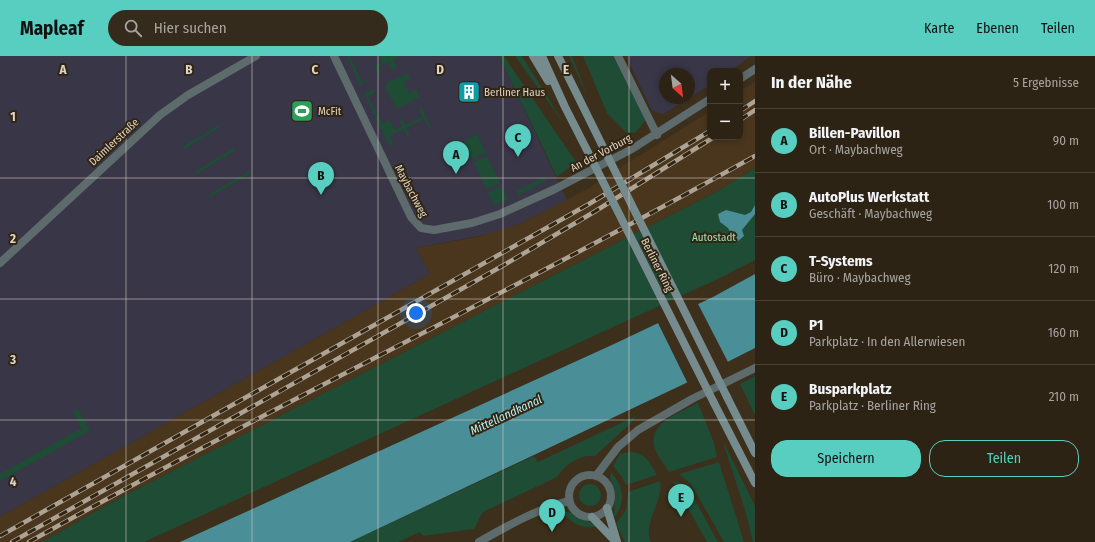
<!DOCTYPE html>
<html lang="de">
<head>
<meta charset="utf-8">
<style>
	body { margin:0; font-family:"Fira Sans Condensed",sans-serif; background:#352b1d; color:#f1f3f6 }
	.controls { position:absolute; right:12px; top:12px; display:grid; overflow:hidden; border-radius:8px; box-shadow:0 2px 6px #0003 }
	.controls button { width:36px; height:36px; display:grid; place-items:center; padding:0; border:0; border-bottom:1px solid #484034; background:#2d2314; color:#f1f3f6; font:20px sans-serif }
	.compass { position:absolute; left:659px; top:12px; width:36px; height:36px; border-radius:50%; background:#2d2314; box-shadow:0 2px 6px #0003; rotate:152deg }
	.you { position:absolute; left:416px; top:257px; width:14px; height:14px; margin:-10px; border:3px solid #fff; border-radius:50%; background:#1a73e8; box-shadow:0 0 0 6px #1a73e833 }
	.badge { display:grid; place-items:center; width:26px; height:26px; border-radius:50%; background:#58cec0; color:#111; font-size:13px; font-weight:700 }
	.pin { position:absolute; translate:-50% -33px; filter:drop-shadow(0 1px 2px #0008) }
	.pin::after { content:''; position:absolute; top:21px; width:14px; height:12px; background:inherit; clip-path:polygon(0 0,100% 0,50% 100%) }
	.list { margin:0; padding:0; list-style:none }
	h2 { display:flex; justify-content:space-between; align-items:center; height:52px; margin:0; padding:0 16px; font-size:17px }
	h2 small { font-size:13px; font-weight:400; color:#a7a4a0 }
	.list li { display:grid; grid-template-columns:26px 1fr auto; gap:12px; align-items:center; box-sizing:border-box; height:64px; padding:0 16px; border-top:1px solid #484034 }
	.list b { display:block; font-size:15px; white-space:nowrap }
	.list p { margin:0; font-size:13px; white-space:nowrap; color:#a7a4a0 }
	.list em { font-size:13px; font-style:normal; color:#a7a4a0 }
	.actions { display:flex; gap:8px; padding:12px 16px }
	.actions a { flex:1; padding:9px 0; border:1px solid #58cec0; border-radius:16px; text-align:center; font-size:14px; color:#58cec0 }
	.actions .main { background:#58cec0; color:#111 }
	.icon { flex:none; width:22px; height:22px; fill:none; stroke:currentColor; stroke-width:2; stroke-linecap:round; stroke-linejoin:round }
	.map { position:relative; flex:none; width:755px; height:486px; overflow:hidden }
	header { display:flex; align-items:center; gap:24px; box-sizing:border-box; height:56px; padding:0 20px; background:#58cec0; color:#111 }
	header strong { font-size:19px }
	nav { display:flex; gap:22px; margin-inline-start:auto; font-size:14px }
	.search { width:280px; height:36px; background:#352b1d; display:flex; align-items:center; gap:10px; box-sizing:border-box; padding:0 14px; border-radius:22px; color:#a7a4a0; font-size:15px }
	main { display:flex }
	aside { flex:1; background:#2d2314 }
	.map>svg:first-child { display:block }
	.commercial { fill:#393648; fill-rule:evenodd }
	.built { fill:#49361d }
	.green { fill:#1f4c35 }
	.water { fill:#4a8e98 }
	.pier { fill:#3c2f1b }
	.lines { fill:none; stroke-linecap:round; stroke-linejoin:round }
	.minor { stroke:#5d6b6c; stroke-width:8 }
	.tertiary { stroke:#5d6b6c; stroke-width:8 }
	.secondary { stroke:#758b8d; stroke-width:8 }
	.rail-casing { stroke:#ada395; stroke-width:4.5 }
	.rail { stroke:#322511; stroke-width:3; stroke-dasharray:9; stroke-linecap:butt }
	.secondary-bridge { stroke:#758b8d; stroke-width:8 }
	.grid { fill:none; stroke:#ded5c9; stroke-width:1; stroke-opacity:0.55 }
	.labels { text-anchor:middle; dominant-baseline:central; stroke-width:4; stroke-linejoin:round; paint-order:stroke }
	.poi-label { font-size:11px; fill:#ded5c9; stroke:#322511; text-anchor:start }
	.street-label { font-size:11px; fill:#ded5c9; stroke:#322511 }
	.park-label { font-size:11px; fill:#95e5b9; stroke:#322511 }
	.water-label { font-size:12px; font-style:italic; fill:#b5f0f9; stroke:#322511 }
	.grid-label { font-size:13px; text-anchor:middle; font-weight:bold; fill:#ded5c9; stroke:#322511; stroke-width:4; stroke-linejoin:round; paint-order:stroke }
</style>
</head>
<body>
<header>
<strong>Mapleaf</strong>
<div class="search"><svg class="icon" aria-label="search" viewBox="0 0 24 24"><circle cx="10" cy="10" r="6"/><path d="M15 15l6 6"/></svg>Hier suchen</div>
<nav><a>Karte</a><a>Ebenen</a><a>Teilen</a></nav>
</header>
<main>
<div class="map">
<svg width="755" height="486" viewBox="0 0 755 486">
	<rect width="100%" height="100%" fill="#3c2f1b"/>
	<path class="commercial" d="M0,0H499L567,144L520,168L499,176L416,192L430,218L0,461Z
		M626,0H751L730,15H710V29L663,58L652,55ZM665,18H689V42H665Z"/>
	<path class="built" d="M755,26V112L720,134L118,443L42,486H0V461L430,218L416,192L477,181L520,168L587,133L710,55V81H740V35Z"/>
	<path class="green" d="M347,0H350L362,26L369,23L370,24L360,29Z
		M379,0H400L393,4L397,12L392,14L388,6L378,11L381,19L379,20L374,10L382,7Z
		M499,0H504L576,106L557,121Z
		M515,0H522L565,69Z
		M569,0H572L588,41Z
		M583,0H617L646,64L635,77L626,76L607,57Z
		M407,18L411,22L404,26L409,37L417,33L419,41L400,52H396L385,30L388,26Z
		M374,33L375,36L368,40L382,68L389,64L395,74L402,70L399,63L401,62L405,69L422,61L419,53L422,52L430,70L428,71L424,63L406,72L410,80L407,81L404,73L389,80L393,88L389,90L364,37Z
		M219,69L220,71L185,93L183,90Z
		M477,78L486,97L472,103L464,85Z
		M234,92L235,95L196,118L195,115Z
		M487,100L500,127L486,133L474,106Z
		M755,112V204L720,222L144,486H42L118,443L720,134Z
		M249,115L251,117L210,141L208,139Z
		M545,121L546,125L519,139L517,135Z
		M501,130L508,144L494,149L488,136Z
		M755,320V359L740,328Z
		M698,347L714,387L717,401L669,416C664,408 656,398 654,389C650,365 682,356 698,347Z
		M78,353L90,375L0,425V418L81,372L73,356Z
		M636,360L631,367L595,400C579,398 565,409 557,421L483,456L474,473L423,480L420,476L398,486H350L534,400L538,406Z
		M722,383L755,450V486H753L745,454Z
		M629,396C645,396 650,406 657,419L626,429L622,421L613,410L620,398Z
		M719,406L744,486H724L691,428L679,418Z
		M611,416C624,430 626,447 614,462L615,436L610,422Z
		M660,425C664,445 642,467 651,486H625L616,468L626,454L628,436Z
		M673,425L681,427L689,433L718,486H707Z
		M579 439a11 11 0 1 1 22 0a11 11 0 1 1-22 0Z
		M562,455L572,457L598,470C583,474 570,467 562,455Z"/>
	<path class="water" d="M755,149V158L742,174L744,180L736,187L728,172L720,166L718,158L726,154L745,159L751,156Z
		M755,218V292L684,328L350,486H180L614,288L713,241Z"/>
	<path class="pier" d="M697,246L729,308L688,328L657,265Z"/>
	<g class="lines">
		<path class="minor" d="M334,0L411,161L421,172L434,174L472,167L500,158L555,133L632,93L710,43
			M618,0L657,79
			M740,23L755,13
			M0,207L160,59L188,39L256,0
			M479,486C507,470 537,453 569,445"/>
		<path class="tertiary" d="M569 440a21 21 0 1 1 42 0a21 21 0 1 1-42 0Z
			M596,420L618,391L638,374L692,343L755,312"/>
		<path class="secondary" d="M533,0L548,25
			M542,0L565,51L591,102
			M558,0L605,95
			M727,341L755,397
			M714,347L755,427
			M607,452L617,486
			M592,461L616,486"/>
		<g class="rail-casing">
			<path id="rail" d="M740,55L755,45
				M740,64L755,54
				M0,480L589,148L710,75
				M12,486L504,209L594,156L714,81
				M29,486C268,352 516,234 755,100"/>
		</g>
		<use href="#rail" class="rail"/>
		<path class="secondary-bridge" d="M605,95L727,341
			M591,102L714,347"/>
	</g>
	<path class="grid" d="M126,0V486M252,0V486M378,0V486M503,0V486M629,0V486M0,122H755M0,243H755M0,364H755"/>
	<defs>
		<g id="building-square" transform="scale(1.15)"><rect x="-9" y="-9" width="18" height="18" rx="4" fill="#0f9aa8" stroke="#322511"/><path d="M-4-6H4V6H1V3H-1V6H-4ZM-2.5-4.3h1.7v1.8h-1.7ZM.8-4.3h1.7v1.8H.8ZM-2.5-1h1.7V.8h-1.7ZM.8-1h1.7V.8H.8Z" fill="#fff"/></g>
		<g id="stadium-square" transform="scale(1.15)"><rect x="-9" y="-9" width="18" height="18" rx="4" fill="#2e9e5b" stroke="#322511"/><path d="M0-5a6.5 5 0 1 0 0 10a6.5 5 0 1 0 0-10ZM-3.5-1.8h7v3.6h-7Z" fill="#fff"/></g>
	</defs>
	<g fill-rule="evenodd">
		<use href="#building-square" x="469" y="36"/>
		<use href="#stadium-square" x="302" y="55"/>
	</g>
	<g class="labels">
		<g class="poi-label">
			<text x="484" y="36">Berliner Haus</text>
			<text x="318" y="55">McFit</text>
		</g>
		<g class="street-label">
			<text transform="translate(114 86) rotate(-43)">Daimlerstraße</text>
			<text transform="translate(601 97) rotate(-28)">An der Vorburg</text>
			<text transform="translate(411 135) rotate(62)">Maybachweg</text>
			<text transform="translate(657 209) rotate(63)">Berliner Ring</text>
		</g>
		<g class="park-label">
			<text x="714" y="181">Autostadt</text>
		</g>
		<g class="water-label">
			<text transform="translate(506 359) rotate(-25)">Mittellandkanal</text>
		</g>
	</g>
	<g class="grid-label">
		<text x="63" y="18">A</text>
		<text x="189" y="18">B</text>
		<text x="315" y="18">C</text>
		<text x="440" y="18">D</text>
		<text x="566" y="18">E</text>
		<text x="13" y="65">1</text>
		<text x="13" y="187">2</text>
		<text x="13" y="308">3</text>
		<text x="13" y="430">4</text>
	</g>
</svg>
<div class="controls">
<button>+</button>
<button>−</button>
</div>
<svg class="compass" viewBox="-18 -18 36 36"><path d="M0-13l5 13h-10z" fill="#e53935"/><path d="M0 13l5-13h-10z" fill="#a7a4a0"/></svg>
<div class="you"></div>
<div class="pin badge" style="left:456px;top:118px">A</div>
<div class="pin badge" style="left:321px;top:139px">B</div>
<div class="pin badge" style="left:518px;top:101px">C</div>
<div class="pin badge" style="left:552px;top:476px">D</div>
<div class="pin badge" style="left:681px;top:461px">E</div>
</div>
<aside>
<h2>In der Nähe<small>5 Ergebnisse</small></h2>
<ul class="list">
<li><span class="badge">A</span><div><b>Billen-Pavillon</b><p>Ort · Maybachweg</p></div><em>90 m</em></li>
<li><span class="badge">B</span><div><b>AutoPlus Werkstatt</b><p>Geschäft · Maybachweg</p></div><em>100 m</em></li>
<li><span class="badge">C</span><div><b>T-Systems</b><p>Büro · Maybachweg</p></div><em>120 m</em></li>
<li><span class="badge">D</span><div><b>P1</b><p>Parkplatz · In den Allerwiesen</p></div><em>160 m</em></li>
<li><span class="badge">E</span><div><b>Busparkplatz</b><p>Parkplatz · Berliner Ring</p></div><em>210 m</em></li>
</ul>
<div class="actions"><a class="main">Speichern</a><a>Teilen</a></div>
</aside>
</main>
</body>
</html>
